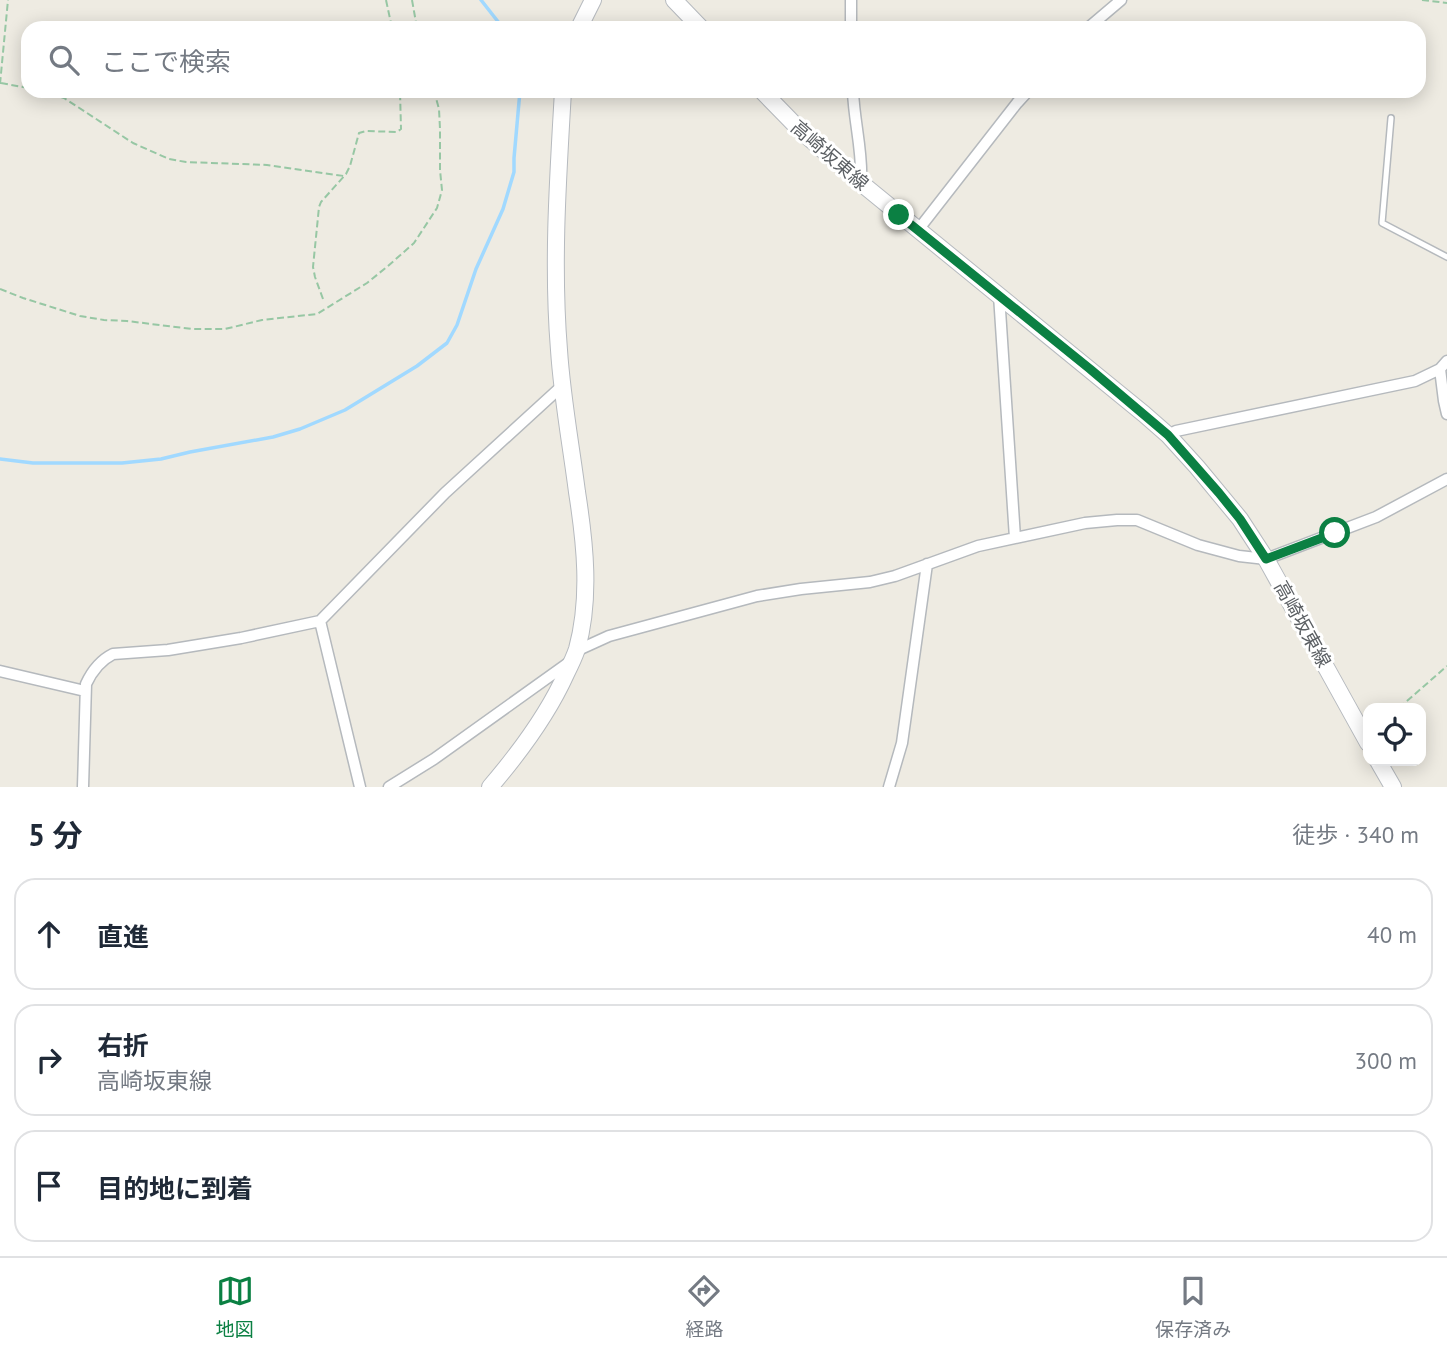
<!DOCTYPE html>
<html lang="ja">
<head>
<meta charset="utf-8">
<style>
	body { margin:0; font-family:"PT Sans","Noto Sans JP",sans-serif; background:#f6f6f7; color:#1f2937 }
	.controls { position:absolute; right:21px; bottom:21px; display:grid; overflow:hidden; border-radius:14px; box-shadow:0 4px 18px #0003 }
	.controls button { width:63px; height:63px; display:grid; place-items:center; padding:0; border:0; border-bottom:2px solid #e0e1e3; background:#fff; color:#1f2937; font:35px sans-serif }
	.stop { position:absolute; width:21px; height:21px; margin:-16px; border:5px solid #0b8043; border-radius:50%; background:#fff }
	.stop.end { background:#0b8043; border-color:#fff; box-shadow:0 2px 7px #0008 }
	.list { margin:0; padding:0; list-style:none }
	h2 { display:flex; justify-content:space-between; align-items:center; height:91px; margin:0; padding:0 28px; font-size:30px }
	h2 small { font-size:23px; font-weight:400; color:#747a83 }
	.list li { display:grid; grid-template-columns:46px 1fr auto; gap:21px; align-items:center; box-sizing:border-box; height:112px; margin:0 14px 14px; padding:0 14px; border:2px solid #e0e1e3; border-radius:21px }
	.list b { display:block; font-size:26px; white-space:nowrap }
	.list p { margin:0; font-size:23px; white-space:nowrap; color:#747a83 }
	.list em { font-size:23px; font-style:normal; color:#747a83 }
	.icon { flex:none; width:38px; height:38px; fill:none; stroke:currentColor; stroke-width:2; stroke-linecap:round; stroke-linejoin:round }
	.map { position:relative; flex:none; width:1447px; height:787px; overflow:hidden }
	.search { position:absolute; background:#fff; box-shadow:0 4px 18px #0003; left:21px; right:21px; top:21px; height:77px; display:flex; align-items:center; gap:18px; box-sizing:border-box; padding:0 24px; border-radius:21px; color:#747a83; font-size:26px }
	.sheet { height:469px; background:#fff }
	nav { display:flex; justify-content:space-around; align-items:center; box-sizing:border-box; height:98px; border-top:2px solid #e0e1e3; background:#fff; font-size:19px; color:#747a83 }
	nav a { display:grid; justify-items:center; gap:4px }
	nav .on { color:#0b8043 }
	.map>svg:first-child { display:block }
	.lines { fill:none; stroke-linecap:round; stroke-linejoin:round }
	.stream { stroke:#a1d9ff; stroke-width:3.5 }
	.lane-casing { stroke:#b5b9bd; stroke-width:8 }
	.street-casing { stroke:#b5b9bd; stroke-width:13 }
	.secondary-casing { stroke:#b6babf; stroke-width:18 }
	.path { stroke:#97c7a4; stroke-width:2; stroke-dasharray:7 3.5; stroke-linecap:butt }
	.lane { stroke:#fff; stroke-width:5 }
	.street { stroke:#fff; stroke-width:10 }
	.secondary { stroke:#fff; stroke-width:16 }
	.route { stroke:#0b8043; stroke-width:9 }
	.labels { text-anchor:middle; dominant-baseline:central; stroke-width:6; stroke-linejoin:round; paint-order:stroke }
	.street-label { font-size:19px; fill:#5b5f63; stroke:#fff }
</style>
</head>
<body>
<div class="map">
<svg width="1447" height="787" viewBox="0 0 1447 787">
	<rect width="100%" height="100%" fill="#eeebe2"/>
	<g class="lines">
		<path class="stream" d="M481,0L503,28
			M0,459L33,463H122L161,459L190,452L273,437L300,429L345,410L417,366L447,343L457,325L476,269L503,209L514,172V158L520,91"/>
		<g class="lane-casing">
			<path id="lane" d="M1391,118L1382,223L1447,257"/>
		</g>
		<g class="street-casing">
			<path id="street" d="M851,0V28
				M1088,28L1121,0
				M853,91C854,122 863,152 861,183
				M918,230L1017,103L1028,91
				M999,295L1015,538
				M1440,369L1444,401L1447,414
				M1168,435L1176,431L1415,381L1440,369L1447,361
				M320,621L360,787
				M576,651L609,636L757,596L801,589L870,582L895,576L978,546L1085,523L1117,520H1137L1198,545L1239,556L1266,559L1376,517L1447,479
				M0,671L85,691
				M83,787L86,684C92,671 101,660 113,654L168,650L241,638L320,621L445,493L562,386
				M389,787L434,759L571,661
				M889,787L902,743L927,564"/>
		</g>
		<g class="secondary-casing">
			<path id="secondary" d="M674,0L701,28
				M579,28L593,0
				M762,91L801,131L861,183L1144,414L1168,435L1197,467L1240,519L1266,559L1368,743
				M1378,761L1393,787
				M490,787C520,752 547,716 566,674C570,666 574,658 577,649C591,598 585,543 577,492C571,445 562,397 559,350C552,264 558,177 563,91"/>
		</g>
		<path class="path" d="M386,0L392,28
			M412,0L417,28
			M1422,0L1447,3
			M1,83L28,88
			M0,84L8,0
			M40,91L64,98L133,143L169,159L186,162L267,165L344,176
			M0,289L23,298L80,316L104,320L127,321L192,329H225L262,320L317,314L367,283L388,266L414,243L437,208L442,190L440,170V129L439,109L434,91
			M323,299L315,277L313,267L319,207L321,202L346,174L350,166L359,133L366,131L397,132L401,129L400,91
			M1399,708L1447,666"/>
		<use href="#lane" class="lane"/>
		<use href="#street" class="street"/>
		<use href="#secondary" class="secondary"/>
	</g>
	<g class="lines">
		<path class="route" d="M899,215L1090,369L1168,435L1219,493L1240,519L1266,559L1335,533"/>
	</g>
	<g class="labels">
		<g class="street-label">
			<text transform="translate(830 155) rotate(41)">高崎坂東線</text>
			<text transform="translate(1303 624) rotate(61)">高崎坂東線</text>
		</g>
	</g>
</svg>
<div class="controls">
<button><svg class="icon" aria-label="locate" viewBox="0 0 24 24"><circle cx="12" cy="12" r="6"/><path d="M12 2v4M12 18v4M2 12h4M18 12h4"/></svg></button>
</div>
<div class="stop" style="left:1335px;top:533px"></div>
<div class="stop end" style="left:899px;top:215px"></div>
<div class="search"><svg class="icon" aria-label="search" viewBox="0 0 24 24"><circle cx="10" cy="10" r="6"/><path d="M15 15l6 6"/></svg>ここで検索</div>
</div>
<section class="sheet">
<h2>5 分<small>徒歩 · 340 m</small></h2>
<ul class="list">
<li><svg class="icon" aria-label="ahead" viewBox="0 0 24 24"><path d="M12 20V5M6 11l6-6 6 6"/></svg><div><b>直進</b></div><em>40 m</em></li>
<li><svg class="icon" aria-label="right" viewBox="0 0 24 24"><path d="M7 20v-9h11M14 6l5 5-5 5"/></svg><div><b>右折</b><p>高崎坂東線</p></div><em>300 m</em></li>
<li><svg class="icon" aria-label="arrive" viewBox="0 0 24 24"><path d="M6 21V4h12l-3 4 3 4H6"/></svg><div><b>目的地に到着</b></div></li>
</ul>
</section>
<nav>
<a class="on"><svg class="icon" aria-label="map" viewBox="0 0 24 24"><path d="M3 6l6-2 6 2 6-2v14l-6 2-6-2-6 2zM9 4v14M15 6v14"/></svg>地図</a>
<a><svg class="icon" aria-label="directions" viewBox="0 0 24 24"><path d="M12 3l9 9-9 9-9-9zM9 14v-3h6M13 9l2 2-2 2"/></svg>経路</a>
<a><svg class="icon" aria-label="saved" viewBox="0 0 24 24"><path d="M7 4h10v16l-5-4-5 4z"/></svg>保存済み</a>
</nav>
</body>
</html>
